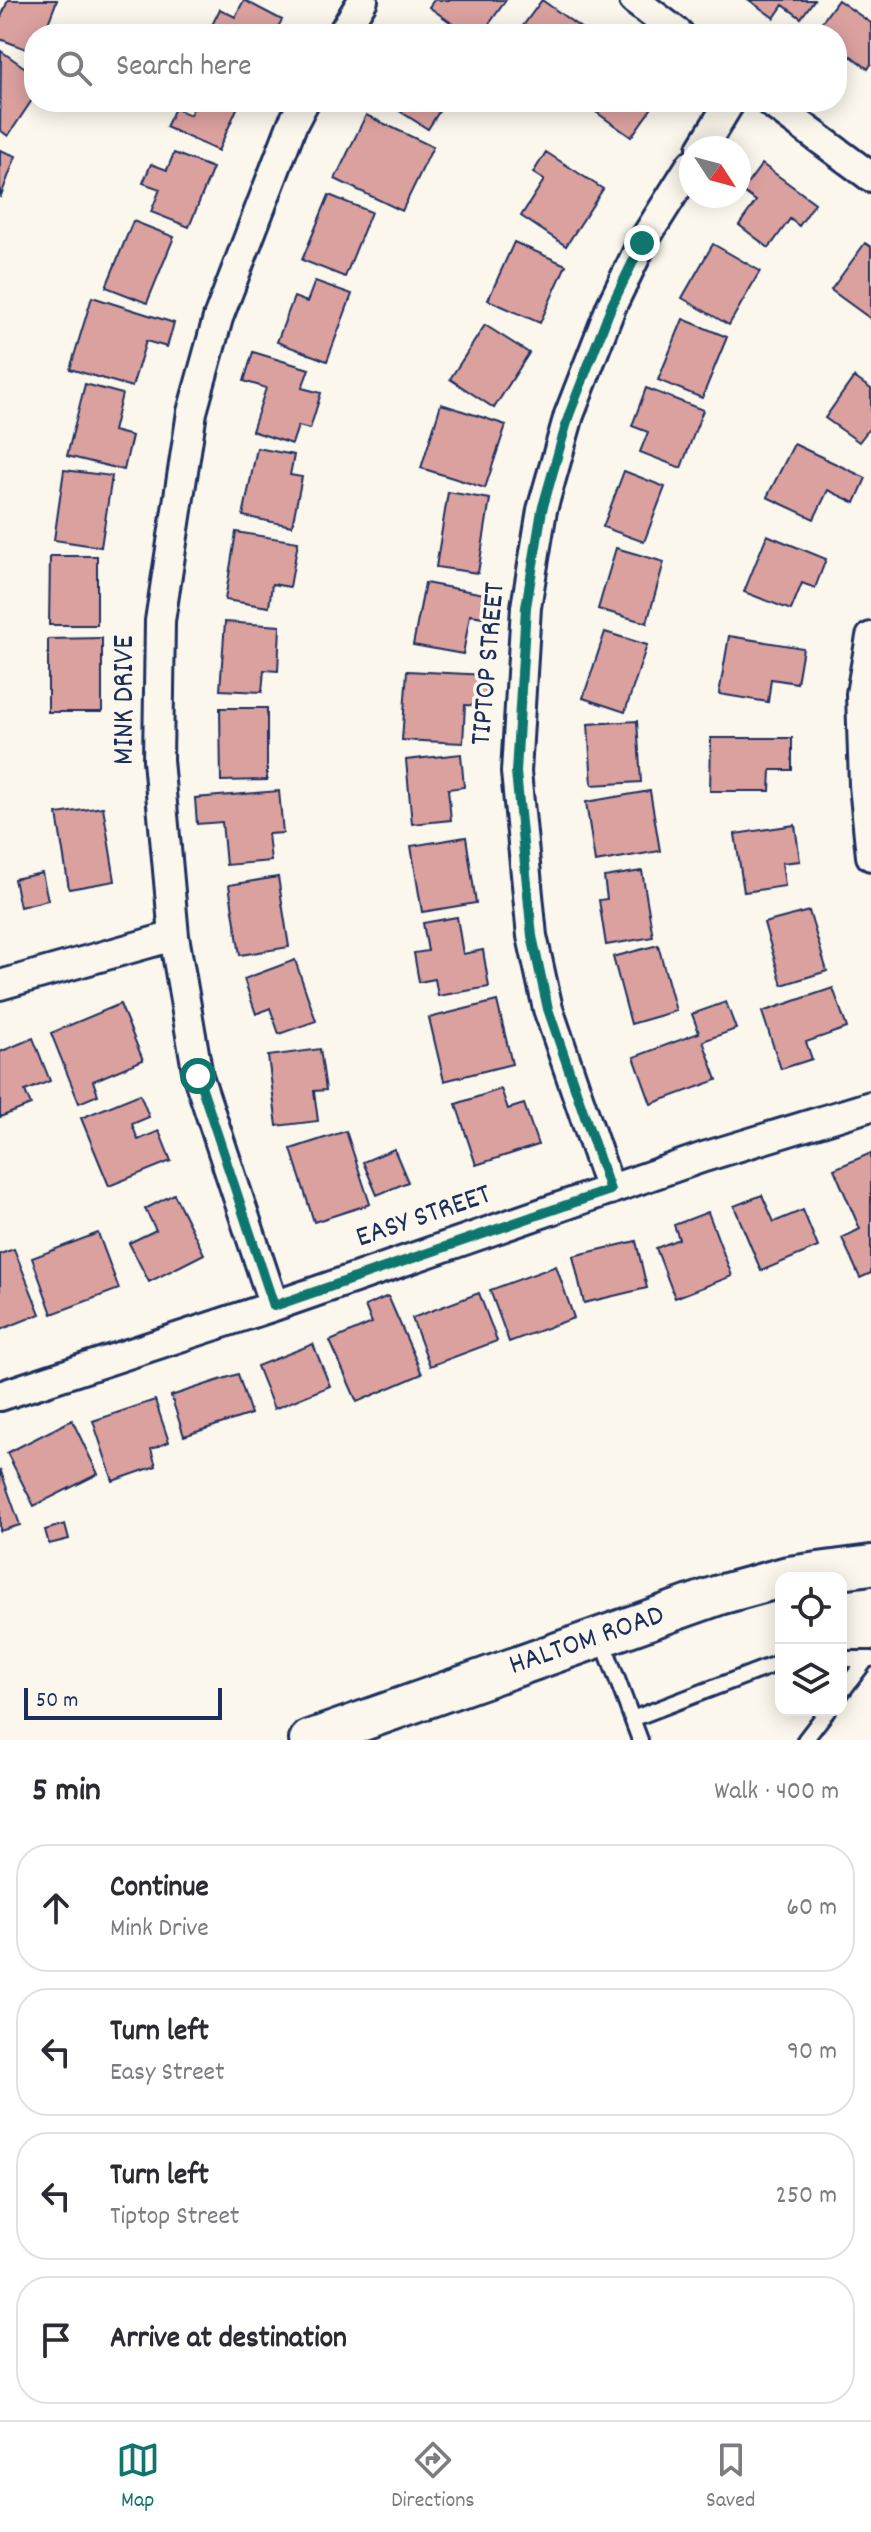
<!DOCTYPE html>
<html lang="en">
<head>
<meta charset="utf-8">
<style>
	body { margin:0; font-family:Dekko,sans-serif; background:#f2f2f3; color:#2b2b33 }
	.controls { position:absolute; right:24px; bottom:24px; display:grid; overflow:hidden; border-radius:16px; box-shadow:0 4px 20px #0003 }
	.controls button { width:72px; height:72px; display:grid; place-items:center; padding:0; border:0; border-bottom:2px solid #e1e1e2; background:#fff; color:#2b2b33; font:40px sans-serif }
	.compass { position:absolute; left:679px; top:136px; width:72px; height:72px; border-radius:50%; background:#fff; box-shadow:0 4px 20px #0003; rotate:126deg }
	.scale { position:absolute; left:24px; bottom:20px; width:198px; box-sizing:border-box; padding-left:8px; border:4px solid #1b2f5e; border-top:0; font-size:22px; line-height:28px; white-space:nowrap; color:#1b2f5e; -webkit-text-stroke:6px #fbf7ec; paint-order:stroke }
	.stop { position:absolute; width:24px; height:24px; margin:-18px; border:6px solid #0f766e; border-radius:50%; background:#fff }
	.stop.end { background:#0f766e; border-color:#fff; box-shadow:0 2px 8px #0008 }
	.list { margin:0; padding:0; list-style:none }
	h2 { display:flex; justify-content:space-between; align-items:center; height:104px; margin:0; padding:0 32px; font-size:34px }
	h2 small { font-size:26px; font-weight:400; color:#7c7c81 }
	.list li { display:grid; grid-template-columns:52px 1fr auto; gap:24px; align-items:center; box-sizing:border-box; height:128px; margin:0 16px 16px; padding:0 16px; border:2px solid #e1e1e2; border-radius:32px }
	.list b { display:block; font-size:30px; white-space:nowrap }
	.list p { margin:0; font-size:26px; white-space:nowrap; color:#7c7c81 }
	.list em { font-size:26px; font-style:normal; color:#7c7c81 }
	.icon { flex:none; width:44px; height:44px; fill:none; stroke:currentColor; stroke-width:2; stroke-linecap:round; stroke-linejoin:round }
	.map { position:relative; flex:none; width:871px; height:1740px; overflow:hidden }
	.search { position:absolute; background:#fff; box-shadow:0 4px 20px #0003; left:24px; right:24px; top:24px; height:88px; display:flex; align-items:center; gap:20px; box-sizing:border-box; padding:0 28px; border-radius:32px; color:#7c7c81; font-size:30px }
	.sheet { height:680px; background:#fff }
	nav { display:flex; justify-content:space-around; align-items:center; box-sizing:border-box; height:112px; border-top:2px solid #e1e1e2; background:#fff; font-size:22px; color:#7c7c81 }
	nav a { display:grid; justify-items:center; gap:4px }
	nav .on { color:#0f766e }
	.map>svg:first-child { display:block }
	.building { fill:#dba19f; stroke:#1b2f5e; stroke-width:2 }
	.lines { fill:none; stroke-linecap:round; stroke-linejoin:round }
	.service-casing { stroke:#1b2f5e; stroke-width:20 }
	.minor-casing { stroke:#1b2f5e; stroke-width:34 }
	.secondary-casing { stroke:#1b2f5e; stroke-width:44 }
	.service { stroke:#fbf7ec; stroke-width:14 }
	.minor { stroke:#fbf7ec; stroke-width:28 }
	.secondary { stroke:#fbf7ec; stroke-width:38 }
	.route { stroke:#0f766e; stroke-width:10 }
	.labels { text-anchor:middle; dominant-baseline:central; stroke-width:7; stroke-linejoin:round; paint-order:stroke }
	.street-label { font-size:30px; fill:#1b2f5e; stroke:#fbf7ec }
</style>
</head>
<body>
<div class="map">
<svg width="871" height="1740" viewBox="0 0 871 1740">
	<rect width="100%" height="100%" fill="#fbf7ec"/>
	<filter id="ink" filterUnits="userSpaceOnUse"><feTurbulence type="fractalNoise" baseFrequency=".0125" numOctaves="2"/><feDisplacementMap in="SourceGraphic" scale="16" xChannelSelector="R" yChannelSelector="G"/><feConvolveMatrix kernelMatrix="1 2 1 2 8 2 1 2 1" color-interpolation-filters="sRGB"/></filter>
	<g filter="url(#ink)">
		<path class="building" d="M8,0H57L44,34H34V52L0,39V20Z
			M244,0L282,20L274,34H216L209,31L220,9L235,17Z
			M434,0H506L482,34H467L429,7Z
			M542,0L589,34H517Z
			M749,0H814L801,18L783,5L774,18Z
			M838,0L871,23V64L868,69L851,56L842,69L837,65V34H813Z
			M1,51L34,74V97L8,136L0,130Z
			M196,102H240L218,151L166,127L175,108L190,115Z
			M396,102H445L428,129L393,107Z
			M592,102H656L631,137L589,107Z
			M366,115L433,147L402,211L335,179Z
			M0,150L16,156L0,198Z
			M546,152L603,189L566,246L521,216L544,180L533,173Z
			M174,153L213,168L189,227L151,212L160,189L143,183L151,164L167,170Z
			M762,164L815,203L799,226L790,219L769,248L739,225L756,201L742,191Z
			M329,195L371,212L345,277L302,260Z
			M133,221L174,237L147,303L106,287Z
			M514,242L566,265L540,323L488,300Z
			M865,243L871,247V319L831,290Z
			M713,244L760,271L729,325L682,298Z
			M315,281L352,294L327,361L277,342L294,297L307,302Z
			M92,297L174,323L167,347L146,341L132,387L70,369Z
			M683,319L727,337L702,398L658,380Z
			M485,325L529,353L494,408L450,379Z
			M253,352L309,369L302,388L321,393L310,429L298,426L292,444L252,431L266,388L244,381Z
			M854,377L871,389V430L869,429L859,442L825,418Z
			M85,384L122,394L113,431L132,436L124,470L67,456Z
			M646,388L703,410L681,468L640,452L648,432L632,426Z
			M441,404L506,425L485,488L421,468Z
			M794,444L866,478L855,503L828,490L814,519L767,497Z
			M257,448L294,455L290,475L302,477L292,526L243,516Z
			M64,470L112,476L101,547L54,540Z
			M624,471L665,487L644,542L603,527Z
			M448,492L490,499L478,573L436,567Z
			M236,532L298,542L290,587L272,584L269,607L225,600Z
			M767,535L826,559L815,588L802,583L791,610L744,592Z
			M616,548L664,562L647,623L598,609Z
			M50,556H97V625H49Z
			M425,583L495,596L490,618L470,615L463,654L413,645Z
			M225,622L280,626L278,671L264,670L262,692L220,690Z
			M605,632L647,645L625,712L583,698Z
			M729,636L803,648L797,683L771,679L768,702L719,694Z
			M102,638V712H48V639Z
			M407,671L487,675L486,706L465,705L463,743L402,740Z
			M220,708H267V780L221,781Z
			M637,721L641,782L592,785L588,724Z
			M711,738H792V770H771L770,791H710Z
			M461,754L464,787L448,789L451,820L412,824L406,760Z
			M279,791L283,833L268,834L271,861L226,865L222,822L197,824L195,798Z
			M650,791L660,851L595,862L586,802Z
			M103,807L115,881L69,889L57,814Z
			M795,825L800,861L782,863L785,886L744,892L735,834Z
			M466,837L476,903L422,912L411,846Z
			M642,871L653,937L606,945L599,900L607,899L604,877Z
			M42,873L48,900L20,907L14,879Z
			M278,877L289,947L240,955L229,885Z
			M809,911L827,971L782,985L764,923Z
			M457,917L463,954L483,950L489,987L438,996L435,979L419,982L414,953L428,951L423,923Z
			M658,945L676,1011L631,1024L613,957Z
			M295,960L316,1021L279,1034L270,1008L256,1014L244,979Z
			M833,988L847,1028L806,1042L812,1059L781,1069L762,1012Z
			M497,1001L512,1064L444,1081L429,1018Z
			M726,1002L736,1029L703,1041L717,1080L651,1104L634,1057L699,1033L692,1014Z
			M120,1004L143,1060L93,1081L98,1095L79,1103L51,1033Z
			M33,1038L50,1081L25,1091L31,1105L0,1117V1052Z
			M320,1049L326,1090L314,1091L318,1121L277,1126L268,1056Z
			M501,1089L508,1109L524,1104L538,1145L476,1165L456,1104Z
			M140,1094L149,1117L132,1124L138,1140L159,1131L171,1161L109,1186L81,1118Z
			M346,1131L370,1204L314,1222L291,1149Z
			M394,1149L408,1182L377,1195L363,1162Z
			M871,1153V1273L860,1278L842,1238L860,1229L834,1169Z
			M174,1194L204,1254L149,1282L129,1243L156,1230L145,1209Z
			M762,1195L774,1222L803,1210L818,1247L761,1271L734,1206Z
			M708,1212L732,1276L675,1298L656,1248L679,1239L674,1225Z
			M98,1233L119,1289L52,1314L32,1258Z
			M636,1241L647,1288L584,1303L573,1256Z
			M14,1249L40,1314L0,1330V1254Z
			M556,1266L574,1318L509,1342L490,1290Z
			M479,1293L497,1341L430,1366L412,1318Z
			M388,1296L422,1374L357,1402L330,1341L372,1323L365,1306Z
			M313,1344L330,1386L274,1409L257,1366Z
			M238,1374L251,1414L184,1436L171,1396Z
			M155,1400L169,1442L151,1449L156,1466L113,1481L93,1421Z
			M72,1420L98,1474L34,1506L7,1453Z
			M0,1469L20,1525L0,1531Z
			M65,1524L69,1539L49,1544L45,1530Z"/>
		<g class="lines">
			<g class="service-casing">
				<path id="service" d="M602,1639L640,1740
					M841,1659H871
					M841,1693L866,1660
					M632,1719L781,1662
					M805,1740L828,1710"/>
			</g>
			<g class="minor-casing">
				<path id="minor" d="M634,0L679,34
					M342,34L363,0
					M770,102L871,177
					M702,148L730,102
					M871,637L861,694L864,785L871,856
					M0,985L174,936
					M610,1190L548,1009L532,936L516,772L526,607L542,510L569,415L611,307L642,243L691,165
					M274,1306L198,1076L174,936L158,760L160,621L192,412L218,318L292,125L304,102
					M0,1396L274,1306L704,1157L871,1106"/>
			</g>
			<g class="secondary-casing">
				<path id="secondary" d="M309,1740L719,1595L788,1576L871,1565"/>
			</g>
			<use href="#service" class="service"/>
			<use href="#minor" class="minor"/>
			<use href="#secondary" class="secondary"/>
		</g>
	</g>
	<g class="lines" filter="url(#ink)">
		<path class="route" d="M198,1076L274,1306L610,1190L548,1009L532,936L516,772L526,607L542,510L569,415L611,307L642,243"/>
	</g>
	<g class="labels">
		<g class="street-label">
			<text transform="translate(490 664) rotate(-85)">TIPTOP STREET</text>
			<text transform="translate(126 700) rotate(-90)">MINK DRIVE</text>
			<text transform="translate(424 1218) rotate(-19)">EASY STREET</text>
			<text transform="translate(587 1642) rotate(-19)">HALTOM ROAD</text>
		</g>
	</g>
</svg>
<div class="controls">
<button><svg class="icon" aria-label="locate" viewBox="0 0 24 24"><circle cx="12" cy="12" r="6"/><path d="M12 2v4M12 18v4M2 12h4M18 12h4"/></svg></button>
<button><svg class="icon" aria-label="layers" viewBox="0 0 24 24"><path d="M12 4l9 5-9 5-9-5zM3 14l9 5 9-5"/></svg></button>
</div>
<svg class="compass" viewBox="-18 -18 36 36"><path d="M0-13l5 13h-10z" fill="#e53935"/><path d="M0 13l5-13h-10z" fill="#7c7c81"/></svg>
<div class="scale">50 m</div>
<div class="stop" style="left:198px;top:1076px"></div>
<div class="stop end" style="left:642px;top:243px"></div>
<div class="search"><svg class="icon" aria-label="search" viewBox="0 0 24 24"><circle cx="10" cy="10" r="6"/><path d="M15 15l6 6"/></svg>Search here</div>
</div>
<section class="sheet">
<h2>5 min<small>Walk · 400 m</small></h2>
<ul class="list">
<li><svg class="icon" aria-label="ahead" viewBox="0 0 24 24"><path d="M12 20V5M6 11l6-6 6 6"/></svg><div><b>Continue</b><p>Mink Drive</p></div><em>60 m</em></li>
<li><svg class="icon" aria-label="left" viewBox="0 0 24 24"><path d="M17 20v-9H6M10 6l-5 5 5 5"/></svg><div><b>Turn left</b><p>Easy Street</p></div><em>90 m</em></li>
<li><svg class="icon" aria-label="left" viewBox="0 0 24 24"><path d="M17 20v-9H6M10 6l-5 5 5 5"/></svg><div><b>Turn left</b><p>Tiptop Street</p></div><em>250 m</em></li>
<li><svg class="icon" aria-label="arrive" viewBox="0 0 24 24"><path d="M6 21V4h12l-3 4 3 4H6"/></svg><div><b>Arrive at destination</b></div></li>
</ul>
</section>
<nav>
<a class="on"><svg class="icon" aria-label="map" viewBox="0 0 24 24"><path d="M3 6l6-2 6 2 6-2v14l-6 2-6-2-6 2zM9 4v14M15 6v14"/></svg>Map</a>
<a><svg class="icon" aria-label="directions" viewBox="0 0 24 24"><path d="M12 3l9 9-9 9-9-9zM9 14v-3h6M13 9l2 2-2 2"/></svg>Directions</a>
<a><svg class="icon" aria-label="saved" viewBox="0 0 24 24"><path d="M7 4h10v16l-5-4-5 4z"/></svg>Saved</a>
</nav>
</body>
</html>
